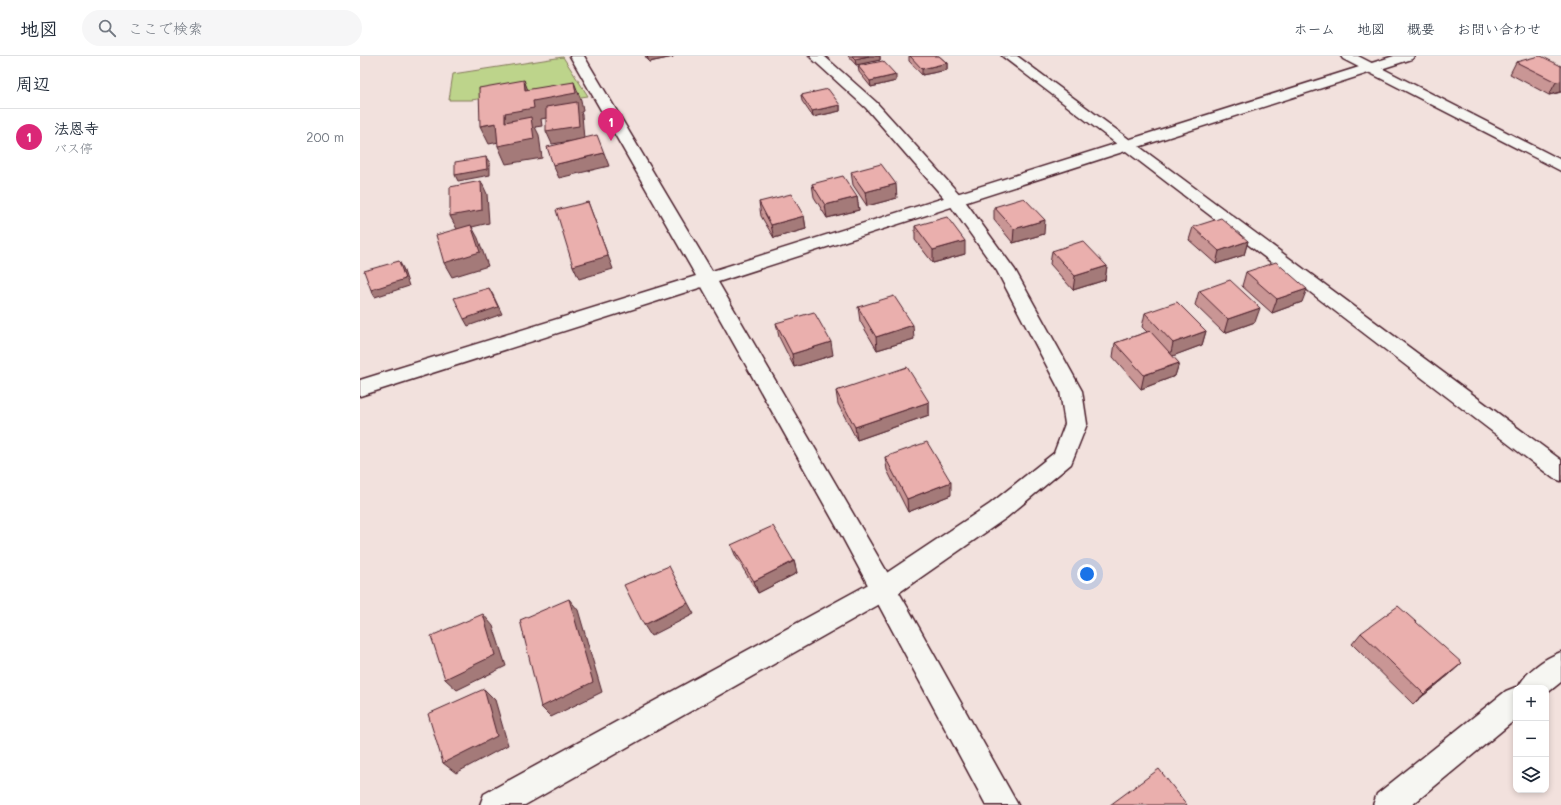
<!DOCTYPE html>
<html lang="ja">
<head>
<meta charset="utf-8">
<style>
	body { margin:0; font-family:Mali,"Klee One",sans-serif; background:#f6f6f7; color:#1f2937 }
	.controls { position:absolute; right:12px; bottom:12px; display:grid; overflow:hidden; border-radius:8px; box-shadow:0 2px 6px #0003 }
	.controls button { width:36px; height:36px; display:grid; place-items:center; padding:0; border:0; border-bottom:1px solid #e0e1e3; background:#fff; color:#1f2937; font:20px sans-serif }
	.you { position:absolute; left:727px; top:518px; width:14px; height:14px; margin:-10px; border:3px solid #fff; border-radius:50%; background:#1a73e8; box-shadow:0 0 0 6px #1a73e833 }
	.badge { display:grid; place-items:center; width:26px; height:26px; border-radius:50%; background:#db2777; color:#fff; font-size:13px; font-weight:700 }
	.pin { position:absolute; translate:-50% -33px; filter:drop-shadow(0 1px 2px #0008) }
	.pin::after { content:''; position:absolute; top:21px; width:14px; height:12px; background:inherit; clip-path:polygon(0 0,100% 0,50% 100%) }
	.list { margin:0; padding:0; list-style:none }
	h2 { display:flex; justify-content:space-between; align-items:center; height:52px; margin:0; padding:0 16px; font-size:17px }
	h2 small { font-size:13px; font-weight:400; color:#747a83 }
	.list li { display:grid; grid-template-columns:26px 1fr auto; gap:12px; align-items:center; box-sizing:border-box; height:56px; padding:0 16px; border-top:1px solid #e0e1e3 }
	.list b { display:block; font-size:15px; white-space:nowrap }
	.list p { margin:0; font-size:13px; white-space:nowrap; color:#747a83 }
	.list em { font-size:13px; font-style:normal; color:#747a83 }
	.icon { flex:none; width:22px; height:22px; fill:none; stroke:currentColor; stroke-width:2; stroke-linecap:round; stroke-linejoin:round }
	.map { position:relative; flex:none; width:1201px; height:749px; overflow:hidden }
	header { display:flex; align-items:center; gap:24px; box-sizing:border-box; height:56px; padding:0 20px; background:#fff; border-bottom:1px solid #e0e1e3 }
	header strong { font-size:19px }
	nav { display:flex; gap:22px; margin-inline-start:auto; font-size:14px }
	.search { width:280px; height:36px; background:#f6f6f7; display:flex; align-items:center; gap:10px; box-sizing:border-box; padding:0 14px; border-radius:22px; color:#747a83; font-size:15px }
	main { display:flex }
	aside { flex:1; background:#fff }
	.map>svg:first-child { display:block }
	.green { fill:#bdd48b; stroke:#847a5b }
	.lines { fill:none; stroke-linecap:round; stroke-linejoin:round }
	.minor-casing { stroke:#4a1f2b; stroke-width:3 }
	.tertiary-casing { stroke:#4a1f2b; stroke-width:3 }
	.minor { fill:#f6f6f2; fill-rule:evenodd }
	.tertiary { fill:#f6f6f2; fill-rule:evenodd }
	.wall { fill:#c99695; stroke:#4a1f2b }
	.shaded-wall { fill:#a47a79; stroke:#4a1f2b }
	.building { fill:#eaafad; stroke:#4a1f2b }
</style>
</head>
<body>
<header>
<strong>地図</strong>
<div class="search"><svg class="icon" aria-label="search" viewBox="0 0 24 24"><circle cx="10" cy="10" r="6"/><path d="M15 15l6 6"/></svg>ここで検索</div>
<nav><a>ホーム</a><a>地図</a><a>概要</a><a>お問い合わせ</a></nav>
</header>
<main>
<aside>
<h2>周辺<small></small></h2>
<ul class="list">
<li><span class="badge">1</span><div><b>法恩寺</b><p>バス停</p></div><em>200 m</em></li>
</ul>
</aside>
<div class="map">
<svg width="1201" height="749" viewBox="0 0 1201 749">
	<rect width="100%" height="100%" fill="#f2e1dd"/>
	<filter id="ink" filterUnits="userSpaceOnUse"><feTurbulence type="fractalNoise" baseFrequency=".025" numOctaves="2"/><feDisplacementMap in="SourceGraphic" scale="8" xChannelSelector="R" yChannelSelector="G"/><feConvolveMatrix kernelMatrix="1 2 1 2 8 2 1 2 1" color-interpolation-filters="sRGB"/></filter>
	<g filter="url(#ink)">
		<path class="green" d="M203,1L228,40L192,45L188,33L111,44H89L93,18Z"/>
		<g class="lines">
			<g class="minor-casing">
				<path id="minor" d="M449,0H464L516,46L602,141L655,214L722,335L727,368L711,408L646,462L534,540L165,749H120L124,738L516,524L630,448L694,397L705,368L700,335L637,215L590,149L506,52Z
					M642,0H657L1201,404V425L1193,422Z
					M981,0H998L1201,104V115L983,3Z
					M1201,596V626L1186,638V632H1158C1165,616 1185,602 1201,596Z
					M1156,631L1158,632H1156V663L1052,749H1013L1017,738L1146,635Z"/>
			</g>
			<g class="tertiary-casing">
				<path id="tertiary" d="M210,0H224L352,215L1034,0H1054L1052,3L358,226L548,552L658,749H626L478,473L342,231L0,340V324L336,220Z"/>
			</g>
			<use href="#minor" class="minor"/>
			<use href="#tertiary" class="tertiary"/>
		</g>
		<path class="wall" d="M285,0H313V1L289,6Z
			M488,0H520V4L496,9Z
			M549,0H579L587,7V14L562,19L549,5Z
			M1156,6L1201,10V36L1189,39L1150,18Z
			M498,10L536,25L511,31L499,16Z
			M441,39L480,49V55L453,61L442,45Z
			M491,116L537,142L507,150L493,129Z
			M452,128L497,141L499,154L467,162L454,141Z
			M399,146L444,160L446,173L414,182L401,160Z
			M634,151L684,178L653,187L634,164Z
			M555,170L605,198L573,207L555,184Z
			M833,171L888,185L884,199L856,208L829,184Z
			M692,195L747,210L745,224L713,234L690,208Z
			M886,216L942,246L912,257L882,230Z
			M839,235L895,266L864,277L835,249Z
			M498,251L554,283L517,294L500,265Z
			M785,257L846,275L842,289L812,300L819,307L815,320L781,333L753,301L755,287L787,276L782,271Z
			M416,267L473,299L434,311L419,281Z
			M476,335L569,346V359L497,384L478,348Z
			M525,401L591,439L548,456L527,414Z
			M371,489L434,505L437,517L398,537L376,501Z
			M1001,577L1090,618L1053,648L992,588Z"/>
		<path class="shaded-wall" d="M287,0H313V1L289,6Z
			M509,0H520V4L496,9L495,3Z
			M587,7V14L562,19V13Z
			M536,19V25L511,31L510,25Z
			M164,24L171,42L173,45L214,26L221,44L223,55L221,56L222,59L224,83L192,88L186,75L218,56L181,63L182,70L175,71L179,79L182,102L146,108L138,90L145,66V57L165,34Z
			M1201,25V36L1189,39L1196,26Z
			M480,49V55L453,61L452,55Z
			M136,67L144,85L129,88L120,70Z
			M244,97L249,110L199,122L193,109Z
			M126,101L130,107V119L98,125L95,119Z
			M121,125L127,138L129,167L112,171L118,182L128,210L92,221L84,207L97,173L90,160Z
			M536,128L537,142L507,150L505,136Z
			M497,141L499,154L467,162L465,149Z
			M228,146L253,213L219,223L213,210Z
			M444,160L446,173L414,182L411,169Z
			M685,164L684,178L653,187L654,173Z
			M605,185V198L573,207V194Z
			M888,185L884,199L856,208L859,195Z
			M39,205L43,212L49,230L15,241L11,234Z
			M747,210L745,224L713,234L715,220Z
			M129,232L133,239L142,258L108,270L104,263Z
			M947,233L942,246L912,257L917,243Z
			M900,252L895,266L864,277L868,263Z
			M553,269L554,283L517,294L516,281Z
			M846,275L842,289L810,301L813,287Z
			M471,286L473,299L434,311L432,298Z
			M819,307L815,320L781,333L784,319Z
			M569,346V359L497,384L495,371Z
			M591,426V439L548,456L547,443Z
			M434,505L437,517L398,537L394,525Z
			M209,543L218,554L242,636L191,661L181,651Z
			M328,547L334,558L291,580L284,569Z
			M123,558L133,570L146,610L97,634L85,623Z
			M1102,607L1090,618L1053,648L1064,638Z
			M124,633L135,644L148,689L96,717L83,707Z"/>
		<path class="building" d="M492,0H509L495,3Z
			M550,0H579L587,7L562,13Z
			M1179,0H1181L1201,10V25L1196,26L1156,6Z
			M523,5L536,19L510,25L498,10Z
			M164,24L165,34L214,26L216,37L173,45L174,52L145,57V66L171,61L174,83L138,90L136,67L120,70L119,32Z
			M468,33L480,49L452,55L441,39Z
			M217,46L219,70L186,75V51Z
			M237,79L244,97L193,109L187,91Z
			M126,101L127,113L95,119V106Z
			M521,108L536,128L505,136L491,116Z
			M483,120L497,141L465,149L452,128Z
			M121,125L122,154L90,160V131Z
			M431,138L444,160L411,169L399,146Z
			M664,142L685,164L654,173L634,151Z
			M228,146L248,200L213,210L196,154Z
			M587,161L605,185L573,194L555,170Z
			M861,162L888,185L859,195L833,171Z
			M111,169L120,196L84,207L76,179Z
			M723,185L747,210L715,220L692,195Z
			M39,205L45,223L11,234L4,215Z
			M916,206L947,233L917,243L886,216Z
			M870,224L900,252L868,263L839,235Z
			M129,232L138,251L104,263L94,242Z
			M534,240L553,269L516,281L498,251Z
			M817,246L846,275L813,287L785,257Z
			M454,256L471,286L432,298L416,267Z
			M790,275L819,307L784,319L755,287Z
			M547,311L569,346L495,371L476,335Z
			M567,386L591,426L547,443L525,401Z
			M413,470L434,505L394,525L371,489Z
			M309,510L328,547L284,569L264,529Z
			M209,543L233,626L181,651L160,564Z
			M1038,550L1102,607L1064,638L1001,577Z
			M123,558L135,599L85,623L71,580Z
			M124,633L137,680L83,707L68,658Z
			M799,713L827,749H750Z"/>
	</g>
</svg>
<div class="controls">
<button>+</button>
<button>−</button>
<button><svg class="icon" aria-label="layers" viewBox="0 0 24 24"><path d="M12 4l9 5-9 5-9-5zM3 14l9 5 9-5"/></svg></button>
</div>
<div class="you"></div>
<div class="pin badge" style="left:251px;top:85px">1</div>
</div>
</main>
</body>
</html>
